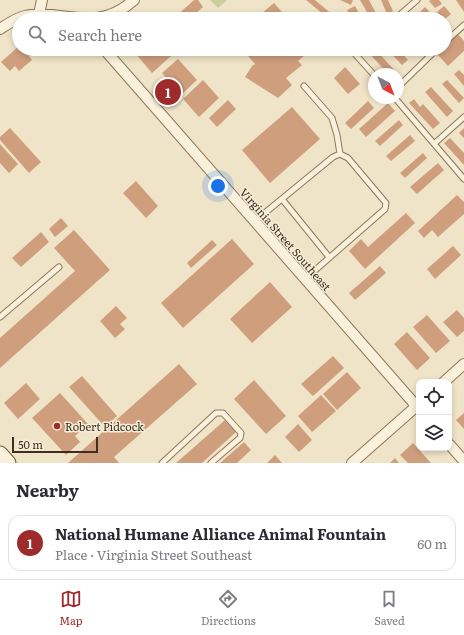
<!DOCTYPE html>
<html lang="en">
<head>
<meta charset="utf-8">
<style>
	body { margin:0; font-family:Literata,serif; background:#f7f7f7; color:#2b2b33 }
	.controls { position:absolute; right:12px; bottom:12px; display:grid; overflow:hidden; border-radius:8px; box-shadow:0 2px 6px #0003 }
	.controls button { width:36px; height:36px; display:grid; place-items:center; padding:0; border:0; border-bottom:1px solid #e1e1e2; background:#fff; color:#2b2b33; font:20px sans-serif }
	.compass { position:absolute; left:368px; top:68px; width:36px; height:36px; border-radius:50%; background:#fff; box-shadow:0 2px 6px #0003; rotate:138deg }
	.scale { position:absolute; left:12px; bottom:10px; width:86px; box-sizing:border-box; padding-left:4px; border:2px solid #3d2e20; border-top:0; font-size:11px; line-height:14px; white-space:nowrap; color:#3d2e20; -webkit-text-stroke:3px #f7eed8; paint-order:stroke }
	.you { position:absolute; left:218px; top:186px; width:14px; height:14px; margin:-10px; border:3px solid #fff; border-radius:50%; background:#1a73e8; box-shadow:0 0 0 6px #1a73e833 }
	.badge { display:grid; place-items:center; width:26px; height:26px; border-radius:50%; background:#9e2a2b; color:#fff; font-size:13px; font-weight:700 }
	.pin { position:absolute; translate:-50% -50%; border:2px solid #fff; box-shadow:0 1px 4px #0006 }
	.list { margin:0; padding:0; list-style:none }
	h2 { display:flex; justify-content:space-between; align-items:center; height:52px; margin:0; padding:0 16px; font-size:17px }
	h2 small { font-size:13px; font-weight:400; color:#7c7c81 }
	.list li { display:grid; grid-template-columns:26px 1fr auto; gap:12px; align-items:center; box-sizing:border-box; height:56px; margin:0 8px 8px; padding:0 8px; border:1px solid #e1e1e2; border-radius:12px }
	.list b { display:block; font-size:15px; white-space:nowrap }
	.list p { margin:0; font-size:13px; white-space:nowrap; color:#7c7c81 }
	.list em { font-size:13px; font-style:normal; color:#7c7c81 }
	.icon { flex:none; width:22px; height:22px; fill:none; stroke:currentColor; stroke-width:2; stroke-linecap:round; stroke-linejoin:round }
	.map { position:relative; flex:none; width:464px; height:463px; overflow:hidden }
	.search { position:absolute; background:#fff; box-shadow:0 2px 6px #0003; left:12px; right:12px; top:12px; height:44px; display:flex; align-items:center; gap:10px; box-sizing:border-box; padding:0 14px; border-radius:22px; color:#7c7c81; font-size:15px }
	.sheet { height:116px; background:#fff }
	nav { display:flex; justify-content:space-around; align-items:center; box-sizing:border-box; height:56px; border-top:1px solid #e1e1e2; background:#fff; font-size:11px; color:#7c7c81 }
	nav a { display:grid; justify-items:center; gap:2px }
	nav .on { color:#9e2a2b }
	.map>svg:first-child { display:block }
	.green { fill:#c9cf9b }
	.building { fill:#cf9f7d }
	.lines { fill:none; stroke-linecap:round; stroke-linejoin:round }
	.service-casing { stroke:#8d765c; stroke-width:7 }
	.minor-casing { stroke:#8d765c; stroke-width:12 }
	.secondary-casing { stroke:#6f573f; stroke-width:17 }
	.service { stroke:#faf1dc; stroke-width:5 }
	.minor { stroke:#faf1dc; stroke-width:10 }
	.secondary { stroke:#faf1dc; stroke-width:15 }
	.poi-dot { fill:#9e2a2b; stroke:#f7eed8; stroke-width:1.5 }
	.labels { text-anchor:middle; dominant-baseline:central; stroke-width:3; stroke-linejoin:round; paint-order:stroke }
	.street-label { font-size:11px; fill:#3d2e20; stroke:#f7eed8 }
	.poi-label { font-size:11px; fill:#3d2e20; stroke:#f7eed8; text-anchor:start }
</style>
</head>
<body>
<div class="map">
<svg width="464" height="463" viewBox="0 0 464 463">
	<rect width="100%" height="100%" fill="#f0e4c8"/>
	<path class="green" d="M210,0H227L218,8Z"/>
	<path class="building" d="M194,0H198L203,7L189,19H173Z
		M306,0H315L334,16L332,19H329Z
		M340,0H353L351,5Z
		M360,0H369L379,19H371Z
		M381,0H388L393,11L387,14Z
		M431,0H439L442,4L435,8L429,1Z
		M456,0H464V12Z
		M274,3L288,19H255Z
		M355,6L362,19H352L347,10Z
		M444,6L451,14L445,19H443L437,12Z
		M425,7L436,19H426L420,12Z
		M458,34L464,41V51L448,66L437,54L442,49H445V46Z
		M19,46V49H30L33,52L29,56L32,60L19,71L15,66L10,71L1,62Z
		M140,49H179L152,73L135,53Z
		M242,49H312L298,61L302,65L286,78L292,85L278,98L245,77L252,66L255,64Z
		M373,49H375L396,72L394,74H388L369,53Z
		M387,49H398L408,60L402,65Z
		M407,49H421L413,56Z
		M178,59L197,80L181,95L162,73Z
		M345,67L360,84L348,94L334,78Z
		M459,70L464,75V86L454,74Z
		M203,80L219,98L199,117L183,99Z
		M447,80L464,98L459,103L442,84Z
		M431,87L453,111L447,117L425,92Z
		M414,99L420,107L423,104L440,123L433,129L409,103Z
		M228,100L236,109L217,127L209,118Z
		M368,101L374,108L351,129L345,123Z
		M388,103L395,111L366,137L359,129Z
		M292,107L320,139L270,183L242,150Z
		M399,120L403,125L380,146L375,141Z
		M10,128L41,162L29,173L0,140V137Z
		M464,128V138L459,133Z
		M410,135L415,141L391,161L386,156Z
		M450,138L464,153V165L444,143Z
		M0,144L18,164L9,173L0,163Z
		M423,153L427,158L405,178L400,173Z
		M438,163L444,170L417,194L410,187Z
		M136,181L158,206L146,218L123,193Z
		M457,195L464,202V214L438,237L432,230L424,238L418,231Z
		M406,213L415,223L365,269L349,251L361,239L368,247Z
		M61,218L68,226L55,237L49,229Z
		M74,230L110,270L0,368V338L75,271L54,248Z
		M41,232L49,242L21,267L12,258Z
		M232,239L254,264L183,328L161,303Z
		M212,240L217,245L191,268L187,263Z
		M453,246L461,255L435,279L427,269Z
		M380,266L386,273L355,300L349,293Z
		M270,282L292,307L252,343L230,319Z
		M116,306L127,318L120,324L125,329L115,338L100,321Z
		M457,310L464,318V331L457,337L443,322Z
		M427,315L450,341L436,353L413,327Z
		M407,332L430,358L417,370L394,344Z
		M333,356L344,368L313,396L301,384Z
		M179,364L197,384L114,457L119,463H68Z
		M347,372L361,388L337,410L323,394Z
		M82,376L117,416L105,427L69,387Z
		M254,380L286,416L266,434L234,399Z
		M26,383L40,399L18,419L4,403Z
		M60,393L88,424L75,436L80,442L66,455L32,418Z
		M321,395L336,411L312,432L298,416Z
		M464,413V429L456,420Z
		M225,420L236,432L202,463H176Z
		M298,424L312,440L299,452L285,437Z
		M244,442L251,450L237,463H220Z
		M413,443L431,463H408L400,455Z
		M275,455L282,463H267Z
		M395,458L399,463H390Z"/>
	<g class="lines">
		<g class="service-casing">
			<path id="service" d="M395,19L417,0
				M445,42L464,25
				M361,49L355,54L374,75
				M304,86L332,118L337,135L340,154
				M398,87L437,49
				M395,98L464,179
				M435,143L464,117
				M282,199L329,257
				M255,221L333,157L340,154L348,158L386,203L385,209L305,279
				M0,317L59,267
				M162,463L216,413H223L241,433L240,438L211,463"/>
		</g>
		<g class="minor-casing">
			<path id="minor" d="M39,14L42,0
				M0,29C8,24 16,18 25,16C34,14 43,15 52,15C86,19 107,24 134,0
				M104,49L419,409
				M444,382L464,364
				M449,444L464,461
				M352,463L419,404"/>
		</g>
		<g class="secondary-casing">
			<path id="secondary" d="M0,454L8,463"/>
		</g>
		<use href="#service" class="service"/>
		<use href="#minor" class="minor"/>
		<use href="#secondary" class="secondary"/>
	</g>
	<circle class="poi-dot" cx="57" cy="426" r="4"/>
	<g class="labels">
		<g class="street-label">
			<text transform="translate(286 239) rotate(49)">Virginia Street Southeast</text>
		</g>
		<g class="poi-label">
			<text x="65" y="426">Robert Pidcock</text>
		</g>
	</g>
</svg>
<div class="controls">
<button><svg class="icon" aria-label="locate" viewBox="0 0 24 24"><circle cx="12" cy="12" r="6"/><path d="M12 2v4M12 18v4M2 12h4M18 12h4"/></svg></button>
<button><svg class="icon" aria-label="layers" viewBox="0 0 24 24"><path d="M12 4l9 5-9 5-9-5zM3 14l9 5 9-5"/></svg></button>
</div>
<svg class="compass" viewBox="-18 -18 36 36"><path d="M0-13l5 13h-10z" fill="#e53935"/><path d="M0 13l5-13h-10z" fill="#7c7c81"/></svg>
<div class="scale">50 m</div>
<div class="you"></div>
<div class="pin badge" style="left:168px;top:92px">1</div>
<div class="search"><svg class="icon" aria-label="search" viewBox="0 0 24 24"><circle cx="10" cy="10" r="6"/><path d="M15 15l6 6"/></svg>Search here</div>
</div>
<section class="sheet">
<h2>Nearby<small></small></h2>
<ul class="list">
<li><span class="badge">1</span><div><b>National Humane Alliance Animal Fountain</b><p>Place · Virginia Street Southeast</p></div><em>60 m</em></li>
</ul>
</section>
<nav>
<a class="on"><svg class="icon" aria-label="map" viewBox="0 0 24 24"><path d="M3 6l6-2 6 2 6-2v14l-6 2-6-2-6 2zM9 4v14M15 6v14"/></svg>Map</a>
<a><svg class="icon" aria-label="directions" viewBox="0 0 24 24"><path d="M12 3l9 9-9 9-9-9zM9 14v-3h6M13 9l2 2-2 2"/></svg>Directions</a>
<a><svg class="icon" aria-label="saved" viewBox="0 0 24 24"><path d="M7 4h10v16l-5-4-5 4z"/></svg>Saved</a>
</nav>
</body>
</html>
